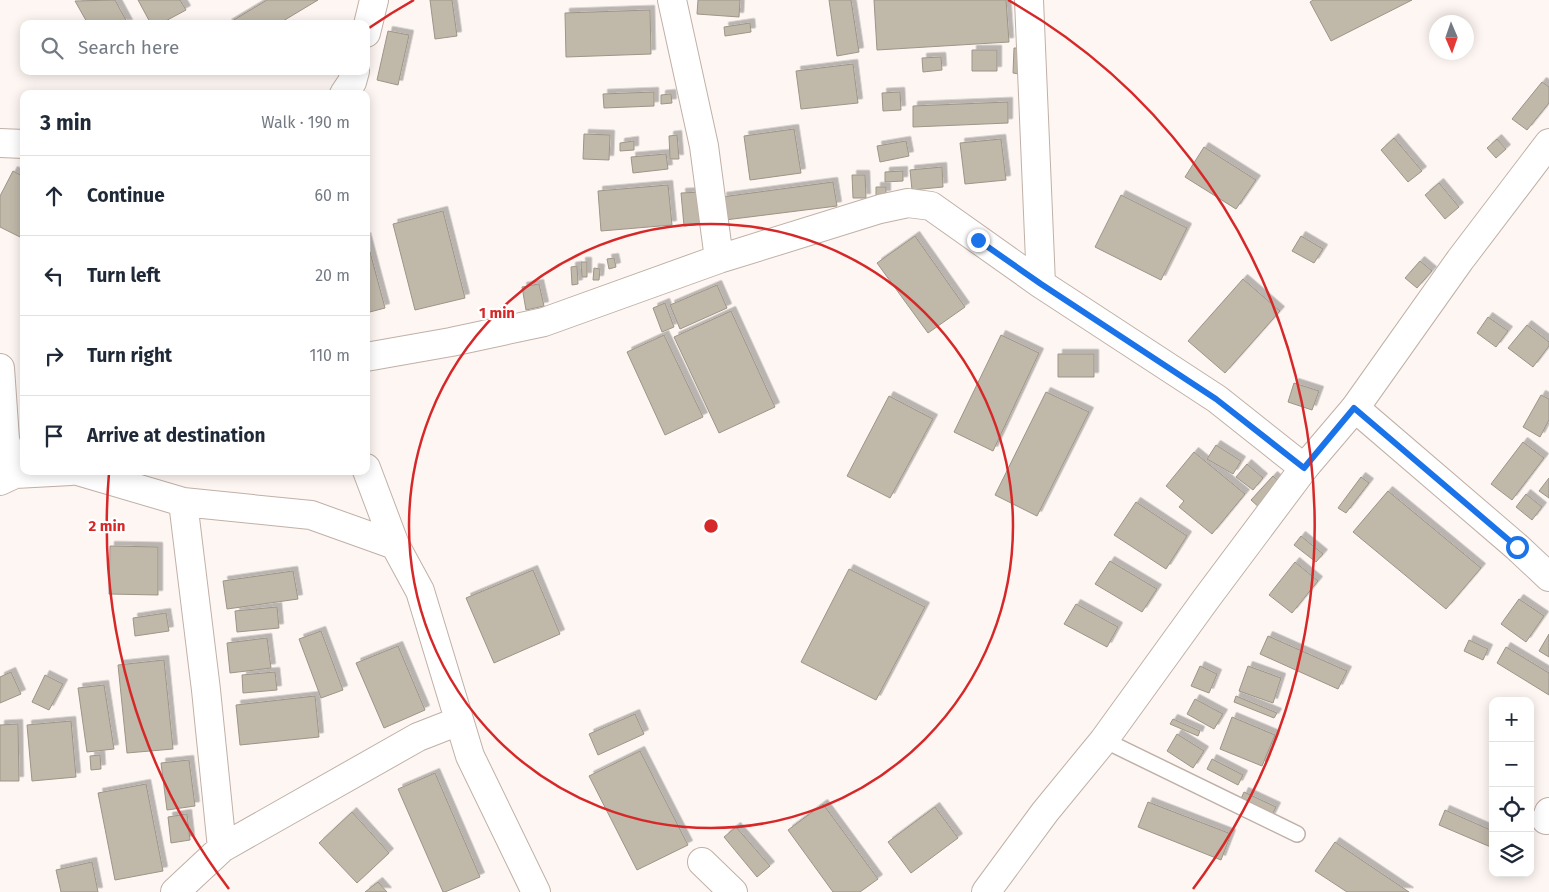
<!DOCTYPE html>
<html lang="en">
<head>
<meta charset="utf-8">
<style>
	body { margin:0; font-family:"Fira Sans",sans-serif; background:#f6f6f7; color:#1f2937 }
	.controls { position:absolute; right:15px; bottom:15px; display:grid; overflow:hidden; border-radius:10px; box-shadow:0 2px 12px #0003 }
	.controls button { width:45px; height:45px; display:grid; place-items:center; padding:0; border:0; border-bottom:1px solid #e0e1e3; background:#fff; color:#1f2937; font:25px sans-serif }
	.compass { position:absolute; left:1429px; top:15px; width:45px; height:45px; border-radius:50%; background:#fff; box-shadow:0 2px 12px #0003; rotate:178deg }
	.stop { position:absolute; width:15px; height:15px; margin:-11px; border:4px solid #1a73e8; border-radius:50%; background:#fff }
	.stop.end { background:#1a73e8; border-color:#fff; box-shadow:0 1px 5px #0008 }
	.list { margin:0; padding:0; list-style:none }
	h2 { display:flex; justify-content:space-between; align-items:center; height:65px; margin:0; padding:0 20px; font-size:21px }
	h2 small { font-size:16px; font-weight:400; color:#747a83 }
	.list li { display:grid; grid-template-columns:32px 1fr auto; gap:15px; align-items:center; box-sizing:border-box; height:80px; padding:0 20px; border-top:1px solid #e0e1e3 }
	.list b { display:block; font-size:19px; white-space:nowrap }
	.list em { font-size:16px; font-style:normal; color:#747a83 }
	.icon { flex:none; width:28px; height:28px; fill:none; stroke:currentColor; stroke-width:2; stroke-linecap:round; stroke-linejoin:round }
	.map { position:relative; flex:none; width:1549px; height:892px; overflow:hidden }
	.search { position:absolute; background:#fff; box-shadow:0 2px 12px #0003; left:20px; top:20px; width:350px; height:55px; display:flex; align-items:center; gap:12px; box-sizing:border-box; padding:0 18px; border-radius:10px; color:#747a83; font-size:19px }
	.panel { position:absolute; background:#fff; box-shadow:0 2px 12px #0003; left:20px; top:90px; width:350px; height:385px; border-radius:10px }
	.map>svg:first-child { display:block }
	.building { fill:#c0b8a9; stroke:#9d9587; filter:url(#shadow) }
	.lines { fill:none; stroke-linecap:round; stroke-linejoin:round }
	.lane-casing { stroke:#c0b0a7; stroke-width:18 }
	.street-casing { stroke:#c0b0a7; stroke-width:30 }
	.secondary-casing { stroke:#c0b0a7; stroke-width:30 }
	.lane { stroke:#fff; stroke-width:15 }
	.street { stroke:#fff; stroke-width:28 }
	.secondary { stroke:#fff; stroke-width:28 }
	.route { stroke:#1a73e8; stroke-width:6 }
	.ring { fill:none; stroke:#d62828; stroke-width:2.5 }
	.centre { fill:#d62828; stroke:#fff; stroke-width:2.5 }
	.ring-label { font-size:15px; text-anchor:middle; font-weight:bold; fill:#d62828; stroke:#fff; stroke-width:4.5; stroke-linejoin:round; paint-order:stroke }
</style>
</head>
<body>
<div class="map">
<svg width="1549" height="892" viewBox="0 0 1549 892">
	<defs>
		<filter id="shadow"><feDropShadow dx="4.5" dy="-4.5" stdDeviation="0" flood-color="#0004"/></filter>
	</defs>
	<rect width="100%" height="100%" fill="#fdf6f2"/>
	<path class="building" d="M115,0L128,24H88L75,1Z
		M138,0H180L186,10L160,24H151Z
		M267,0H318L278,24H227Z
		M430,0H452L457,36L435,39Z
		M698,0H740L739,17L697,14Z
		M829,0H851L859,52L837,56Z
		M874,0H1006L1009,42L877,50Z
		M1313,0H1412L1331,41L1310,2Z
		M650,10L651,54L566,57L565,13Z
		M750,23L751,32L725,36L724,27Z
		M388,31L409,35L398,85L377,80Z
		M1014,48H1020L1019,74L1013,73Z
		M972,50H997V71H972Z
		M941,57L942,70L923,72L922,58Z
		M853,64L858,103L801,109L796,71Z
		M1542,82L1549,87V103L1527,130L1512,119Z
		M654,92V106L604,108L603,94Z
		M900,92L901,110L883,111L882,93Z
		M671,94L672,103L661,104V95Z
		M1008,102V123L913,127V106Z
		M794,129L801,173L750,180L744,136Z
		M584,134L610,135L609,160L583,159Z
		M677,135L679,159H670L669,136Z
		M1394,138L1422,171L1408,182L1381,150Z
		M1001,139L1006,180L965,184L960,143Z
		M1497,139L1506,149L1496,158L1487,148Z
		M634,141V150L620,151V143Z
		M906,141L909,156L880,162L877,146Z
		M1204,147L1256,180L1236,209L1185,177Z
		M666,154L668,169L633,173L631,157Z
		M942,167L943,187L912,190L910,170Z
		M13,171L24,177V239L0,227V196Z
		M903,171V181L885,182V172Z
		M852,175H865L866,198H853Z
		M833,182L837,206L725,220L722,197Z
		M1439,183L1459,207L1445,219L1425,195Z
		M668,185L672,225L601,231L598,191Z
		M876,187H886V195H876Z
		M702,192L704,224L684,226L681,193Z
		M1121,195L1187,228L1161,280L1095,247Z
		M443,211L465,298L415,310L393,224Z
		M915,236L965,307L928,333L877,263Z
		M1301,236L1323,249L1314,263L1292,251Z
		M366,237L385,308L366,313Z
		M614,258L616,267L609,269L607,259Z
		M1420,261L1432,271L1417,288L1405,278Z
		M581,262H587V277H582Z
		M577,266L578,284L572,285L571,267Z
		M594,268L600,269L599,280H593Z
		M1243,279L1280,311L1225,373L1188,341Z
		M539,284L544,306L526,310L522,287Z
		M717,285L727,308L680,329L670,305Z
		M665,303L674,327L662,332L653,308Z
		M731,311L775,407L719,433L674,337Z
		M1488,317L1508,331L1496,347L1477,333Z
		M1527,325L1549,342V346L1533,367L1508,348Z
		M664,335L703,417L665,435L627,352Z
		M1001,335L1039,353L993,451L954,432Z
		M1058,354H1094V377H1058Z
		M1294,383L1319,391L1312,410L1288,402Z
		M1046,392L1089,412L1037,516L995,495Z
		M1541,395L1549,399V420L1540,437L1523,427Z
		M889,396L933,419L890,498L847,476Z
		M1523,442L1544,458L1512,500L1491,484Z
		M1216,445L1241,461L1233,474L1207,459Z
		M1194,452L1245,494L1212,534L1179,507L1184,501L1166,486Z
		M1247,464L1263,478L1253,490L1236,477Z
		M1273,476L1284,486L1262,510L1251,500Z
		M1361,477L1369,483L1346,513L1338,508Z
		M1549,478V498L1539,491Z
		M1388,491L1481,568L1446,609L1353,532Z
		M1526,494L1542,507L1532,520L1516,507Z
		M1136,502L1187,536L1166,569L1114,535Z
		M1301,536L1323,554L1316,562L1294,545Z
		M110,546L158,547V595L109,594Z
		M1110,561L1157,589L1142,612L1095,584Z
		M1295,562L1318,581L1292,613L1269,595Z
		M849,569L925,607L876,700L801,662Z
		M533,570L560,634L494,663L466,598Z
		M293,571L298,599L227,609L223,581Z
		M1519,599L1544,616L1526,642L1501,624Z
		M1076,604L1118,627L1107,647L1064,624Z
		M277,607L279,628L237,632L235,611Z
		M166,613L169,631L135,636L133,618Z
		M321,631L343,690L321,698L299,639Z
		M1549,634V657L1539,651Z
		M1268,636L1347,671L1338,689L1260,654Z
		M267,638L271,668L230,673L227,643Z
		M1469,640L1488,649L1483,660L1464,651Z
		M398,646L425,710L384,728L356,663Z
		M1506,647L1549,673V695L1497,663Z
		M164,660L173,749L127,753L118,665Z
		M1200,666L1217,674L1209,693L1191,686Z
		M1248,666L1281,678L1273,703L1239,691Z
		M11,672L21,694L0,703V677Z
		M275,672L277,690L243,693L242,675Z
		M45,675L63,684L49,710L32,702Z
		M104,685L114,749L87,752L78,688Z
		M315,696L319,737L240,745L236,705Z
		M1236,696L1277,713L1274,718L1234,702Z
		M1195,699L1223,714L1214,729L1187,714Z
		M635,714L644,734L598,755L589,734Z
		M1232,717L1275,735L1262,766L1220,749Z
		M1173,719L1200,731L1198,736L1170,724Z
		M71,721L76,777L32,781L27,725Z
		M18,724L19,781H0V725Z
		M1177,734L1204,751L1193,768L1167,751Z
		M640,751L688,845L637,870L589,776Z
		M100,755L101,769L91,770L90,756Z
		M1212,759L1243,775L1238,785L1207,769Z
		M189,760L195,806L167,810L161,763Z
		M435,773L480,877L445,892H443L398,789Z
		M146,784L163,871L115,880L98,793Z
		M1244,792L1276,807L1270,819L1239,803Z
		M1148,802L1231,834L1221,860L1138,827Z
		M823,804L878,879L860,892H833L788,830Z
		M935,807L958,838L911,873L888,842Z
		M1445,810L1493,831V848L1439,825Z
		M352,812L389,853L357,883L319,843Z
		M187,814L190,840L171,843L168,817Z
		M736,827L770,866L757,877L724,837Z
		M1335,842L1409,892H1347L1315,871Z
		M92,862L98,892H61L56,870Z
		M378,882L387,892H365Z"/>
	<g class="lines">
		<g class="lane-casing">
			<path id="lane" d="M1104,740L1297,834"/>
		</g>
		<g class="street-casing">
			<path id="street" d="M672,0L704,146L719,259
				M1029,0L1041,284
				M366,33L374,0
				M344,94L352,82L355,71
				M0,143L24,144
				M366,357L451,342L544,322L719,259L880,209L908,203L931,206L1041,284L1217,399L1304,468
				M0,368L5,439L15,474
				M1355,408L1517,547L1549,577
				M366,468L395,545L420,591L470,756L536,892
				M78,471L183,502L311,515L395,545
				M0,481L15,474L71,471
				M183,502L206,690L222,848
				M1546,820L1549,812
				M702,862L733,892
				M175,892L222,848L418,737L459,721"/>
		</g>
		<g class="secondary-casing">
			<path id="secondary" d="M986,892L1045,812L1104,740L1206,599L1304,468L1355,408L1460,260L1549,143"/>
		</g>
		<use href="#lane" class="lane"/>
		<use href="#street" class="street"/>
		<use href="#secondary" class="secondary"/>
	</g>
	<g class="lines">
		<path class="route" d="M978,240L1041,284L1216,399L1304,468L1354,408L1517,547"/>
	</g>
	<g class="ring">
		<circle cx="711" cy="526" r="302"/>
		<path d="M229 889A604 604 0 0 1 109 473M369 28A604 604 0 0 1 414 0M1008 0A604 604 0 0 1 1193 889"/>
	</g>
	<circle cx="711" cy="526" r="8" class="centre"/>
	<g class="ring-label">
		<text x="497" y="318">1 min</text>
		<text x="107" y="531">2 min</text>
	</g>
</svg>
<div class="controls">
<button>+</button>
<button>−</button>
<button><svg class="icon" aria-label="locate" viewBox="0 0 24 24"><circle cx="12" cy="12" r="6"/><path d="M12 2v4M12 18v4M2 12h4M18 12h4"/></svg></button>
<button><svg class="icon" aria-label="layers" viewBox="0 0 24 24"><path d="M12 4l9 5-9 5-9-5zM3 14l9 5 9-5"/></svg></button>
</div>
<svg class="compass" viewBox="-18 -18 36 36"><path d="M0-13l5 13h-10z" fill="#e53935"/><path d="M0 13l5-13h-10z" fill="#747a83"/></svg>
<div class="stop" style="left:1517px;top:547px"></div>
<div class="stop end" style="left:978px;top:240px"></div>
<div class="search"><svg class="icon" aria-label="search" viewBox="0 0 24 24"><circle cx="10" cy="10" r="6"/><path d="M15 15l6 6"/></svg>Search here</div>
<section class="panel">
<h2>3 min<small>Walk · 190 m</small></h2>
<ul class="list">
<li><svg class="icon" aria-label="ahead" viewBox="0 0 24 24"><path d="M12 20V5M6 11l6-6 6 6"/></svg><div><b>Continue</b></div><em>60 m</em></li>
<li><svg class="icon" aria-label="left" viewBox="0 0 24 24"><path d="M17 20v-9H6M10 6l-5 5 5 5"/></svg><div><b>Turn left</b></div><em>20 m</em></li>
<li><svg class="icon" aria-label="right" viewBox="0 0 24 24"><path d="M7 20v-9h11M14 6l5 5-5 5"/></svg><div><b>Turn right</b></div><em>110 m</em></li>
<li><svg class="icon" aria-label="arrive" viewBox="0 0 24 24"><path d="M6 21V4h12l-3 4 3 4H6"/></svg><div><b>Arrive at destination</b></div></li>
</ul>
</section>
</div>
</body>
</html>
